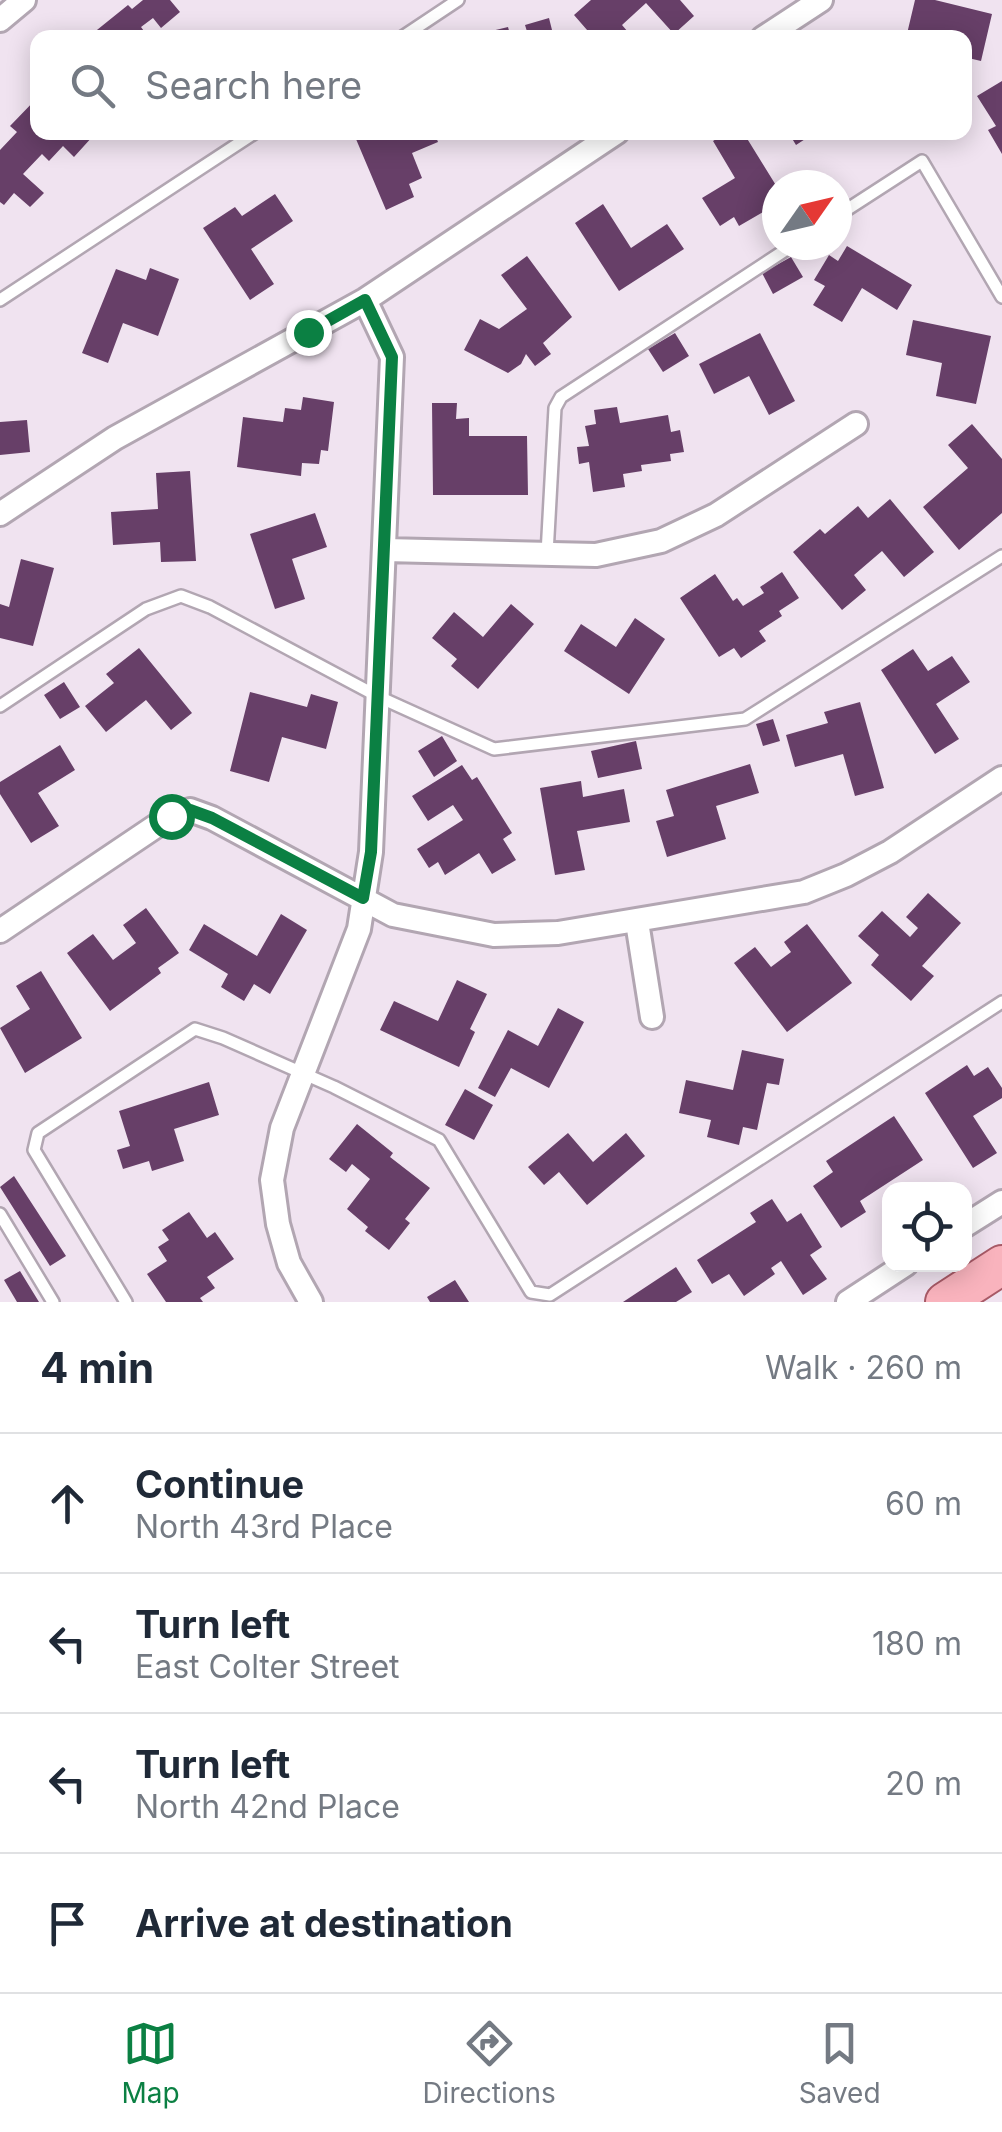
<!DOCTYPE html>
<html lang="en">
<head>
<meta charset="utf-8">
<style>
	body { margin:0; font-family:Inter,sans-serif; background:#f6f6f7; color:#1f2937 }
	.controls { position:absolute; right:30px; bottom:30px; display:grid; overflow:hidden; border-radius:20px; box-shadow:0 5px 25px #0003 }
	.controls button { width:90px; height:90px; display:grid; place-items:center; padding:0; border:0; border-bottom:2px solid #e0e1e3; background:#fff; color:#1f2937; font:50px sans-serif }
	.compass { position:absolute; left:762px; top:170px; width:90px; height:90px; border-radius:50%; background:#fff; box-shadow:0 5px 25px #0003; rotate:56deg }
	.stop { position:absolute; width:30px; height:30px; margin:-22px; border:8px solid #0b8043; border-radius:50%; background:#fff }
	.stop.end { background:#0b8043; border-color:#fff; box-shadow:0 2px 10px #0008 }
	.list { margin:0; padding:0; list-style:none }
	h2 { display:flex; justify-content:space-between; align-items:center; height:130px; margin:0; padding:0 40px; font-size:42px }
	h2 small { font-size:32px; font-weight:400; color:#747a83 }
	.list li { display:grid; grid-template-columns:65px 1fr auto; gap:30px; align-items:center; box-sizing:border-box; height:140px; padding:0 40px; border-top:2px solid #e0e1e3 }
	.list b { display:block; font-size:38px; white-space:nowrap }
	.list p { margin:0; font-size:32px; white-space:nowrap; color:#747a83 }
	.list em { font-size:32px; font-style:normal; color:#747a83 }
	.icon { flex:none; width:55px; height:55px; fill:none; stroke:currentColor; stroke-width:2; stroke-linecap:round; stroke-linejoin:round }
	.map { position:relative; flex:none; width:1002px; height:1302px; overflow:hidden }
	.search { position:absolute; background:#fff; box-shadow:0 5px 25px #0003; left:30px; right:30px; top:30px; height:110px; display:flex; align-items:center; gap:25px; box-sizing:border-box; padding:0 35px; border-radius:20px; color:#747a83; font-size:38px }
	.sheet { height:690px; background:#fff }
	nav { display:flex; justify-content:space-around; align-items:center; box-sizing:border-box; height:140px; border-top:2px solid #e0e1e3; background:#fff; font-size:28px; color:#747a83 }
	nav a { display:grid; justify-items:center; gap:5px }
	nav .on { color:#0b8043 }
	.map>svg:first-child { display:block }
	.building { fill:#673f68 }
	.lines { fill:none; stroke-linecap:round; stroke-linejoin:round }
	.service-casing { stroke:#b2a6b2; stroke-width:16 }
	.minor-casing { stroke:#b2a6b2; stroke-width:28 }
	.primary-casing { stroke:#a85a67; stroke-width:42 }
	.service { stroke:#fff; stroke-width:11 }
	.minor { stroke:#fff; stroke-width:22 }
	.primary { stroke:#f9b3bd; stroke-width:38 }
	.route { stroke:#0b8043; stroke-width:12 }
</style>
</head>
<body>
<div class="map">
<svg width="1002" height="1302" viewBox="0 0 1002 1302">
	<rect width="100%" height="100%" fill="#f0e3f0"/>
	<path class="building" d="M143,0H170L180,12L161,28L153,18L141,27L149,38H87L128,5L132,9Z
		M591,0H680L694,16L674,34L646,3L622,25L628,32L622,38H594L574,15Z
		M915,0H935L992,14L981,61L964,57V38H906Z
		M549,18L554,38H529L525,25Z
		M508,27L511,38H480L479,34Z
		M1002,81V154L988,130L996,126L977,96Z
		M38,97V132H89L93,136L74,157L63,146L49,161L42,154L23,174L44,193L30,207L14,193L4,205L0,202V150L17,132L10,126Z
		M353,132H434L438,142L412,153L422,178L409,184L414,197L386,210Z
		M727,132H743L777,187V204L739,226L734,217L720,226L702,198L735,178L713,141Z
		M788,132H816L796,145Z
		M275,194L293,221L251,249L274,284L250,300L203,228L235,207L242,216Z
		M603,204L631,248L667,224L684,249L619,291L575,223Z
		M847,246L912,285L897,310L862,288L842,322L813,305L825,286L814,280L829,255L838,261Z
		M527,256L572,317L543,343L551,354L535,366L526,354L521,364L508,373L464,350L480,319L499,329L527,309L501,275Z
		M791,257L803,277L773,294L762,273Z
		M150,268L179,279L158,336L123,323L108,363L82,353L116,269L146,280Z
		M913,320L991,336L976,404L936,396L942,363L906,355Z
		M675,333L689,356L663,372L648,349Z
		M760,333L795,401L769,415L749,376L714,394L699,364Z
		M303,397L334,402L328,451L321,450L319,464L302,463L301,476L237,467L243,417L283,422L285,408L301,410Z
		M432,403H457L456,419L469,418V436H527L528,495H433Z
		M617,407L620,423L668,415L671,432L680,430L684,452L670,454L671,461L641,465L642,471L623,474L625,487L593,492L589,462L579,464L577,447L589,446L585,426L596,424L594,410Z
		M27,420L30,452L0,455V422Z
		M972,424L1002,459V513L959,550L923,507L968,468L948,445Z
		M190,471L196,561L161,562L160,542L113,545L111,512L158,509L156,473Z
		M890,499L934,552L904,577L882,551L854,575L866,590L842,610L793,552L820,529L825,534L858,506L868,518Z
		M315,513L327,547L292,559L305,599L275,609L250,534Z
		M21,559L54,568L33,646L0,638V604L9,607Z
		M782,572L799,598L779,611L782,616L759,631L766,641L741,658L734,648L719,657L680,598L715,574L733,601L737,598L743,606L764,593L760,587Z
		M511,604L534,624L478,689L451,666L457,659L432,638L454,612L483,637Z
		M635,618L665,639L629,694L564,651L581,624L616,647Z
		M139,648L192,713L171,730L146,700L106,732L85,706L114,683L106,674Z
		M913,649L928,671L952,656L970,682L936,704L959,739L935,754L881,670Z
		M64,682L80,707L60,719L44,695Z
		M250,692L307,707L311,694L338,702L326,749L282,737L269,782L230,771Z
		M860,702L884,788L855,796L843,754L795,767L786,735L828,723L824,712Z
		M773,719L780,741L763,746L756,724Z
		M442,736L457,761L434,777L418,751Z
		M636,741L642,769L598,778L591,751Z
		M60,745L75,770L38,793L59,826L31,843L0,794V782Z
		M750,764L759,793L716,806L726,839L667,857L656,821L674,816L666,790Z
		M462,765L472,780L477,777L512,833L503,839L516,860L492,874L479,853L445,875L438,862L429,868L417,849L463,820L453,805L428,821L412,796Z
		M581,781L583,797L624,789L630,822L577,831L585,870L555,875L540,788Z
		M928,893L961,923L922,966L934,976L911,1001L871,965L879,955L858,936L882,911L910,937L918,928L906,917Z
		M146,908L179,953L158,968L161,973L110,1011L67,953L93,934L113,960L136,943L123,925Z
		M281,914L307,930L270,994L254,984L244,1001L221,987L228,974L189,950L204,924L257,956Z
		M807,924L852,983L787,1032L734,963L755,947L771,967L791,952L784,942Z
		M41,971L82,1038L25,1073L0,1028L30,1009L16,986Z
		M457,980L487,994L470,1029L475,1032L459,1067L380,1030L394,1001L438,1021Z
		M558,1008L584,1022L549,1088L511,1068L495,1097L478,1088L508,1030L538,1046Z
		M742,1050L784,1059L779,1085L767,1083L757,1130L743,1127L739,1145L707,1137L711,1120L679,1113L686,1080L733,1090Z
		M967,1065L974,1076L988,1067L1002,1088V1098L973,1116L997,1153L973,1168L925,1093Z
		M209,1082L219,1115L174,1129L184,1161L152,1171L149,1161L123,1169L117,1150L130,1146L119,1111Z
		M465,1089L493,1105L474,1140L445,1125Z
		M894,1116L923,1160L860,1201L866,1212L841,1228L813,1186L833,1172L826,1161Z
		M357,1124L393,1153L390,1157L430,1188L405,1219L410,1223L389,1250L365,1231L368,1227L347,1209L370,1179L352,1164L346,1172L329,1159Z
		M568,1133L593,1162L626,1133L645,1156L587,1205L559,1172L544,1185L528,1167Z
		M14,1176L66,1256L50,1266L0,1187Z
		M772,1199L787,1222L801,1213L822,1247L810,1255L827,1279L803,1295L781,1261L771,1268L775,1274L744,1296L729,1274L712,1284L697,1260L756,1222L750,1213Z
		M189,1212L207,1238L215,1232L234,1259L207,1277L215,1288L200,1298L203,1302H166L147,1274L167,1261L158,1247L169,1240L162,1230Z
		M676,1267L692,1292L676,1302H623Z
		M20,1271L39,1302H17L4,1280Z
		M455,1280L469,1302H430L427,1297Z"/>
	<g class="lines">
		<g class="service-casing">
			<path id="service" d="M401,38L458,0
				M837,216L922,161L1002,297
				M0,300L256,132
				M547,554L555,408L561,397L793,245
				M0,706L146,609L181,596L210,607L379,697L494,749L745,719L1002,556
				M0,1214L53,1302
				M126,1302L34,1150L38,1133L195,1029L223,1038L334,1087L439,1140L531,1292L550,1295L1002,1002"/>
		</g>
		<g class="minor-casing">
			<path id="minor" d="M0,20L24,0
				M763,38L821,0
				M0,514L115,438L365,300L617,132
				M385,550L596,555L661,541L716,515L856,424
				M637,922L652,1017
				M0,931L171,816L190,810L212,818L393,915L494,935L558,933L804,892L846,875L890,852L1002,778
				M964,1226L1002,1202
				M311,1302L289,1263L278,1224L272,1180L282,1128L359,929L371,852L392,357L365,300
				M848,1302L906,1264"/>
		</g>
		<g class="primary-casing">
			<path id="primary" d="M945,1302L1002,1265"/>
		</g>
		<use href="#service" class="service"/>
		<use href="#minor" class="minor"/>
		<use href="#primary" class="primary"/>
	</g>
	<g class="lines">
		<path class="route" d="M171,816L190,810L212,818L363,898L371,852L392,357L365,300L308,332"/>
	</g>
</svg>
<div class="controls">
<button><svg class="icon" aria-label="locate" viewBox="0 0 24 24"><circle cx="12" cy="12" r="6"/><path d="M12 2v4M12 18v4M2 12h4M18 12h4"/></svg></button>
</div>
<svg class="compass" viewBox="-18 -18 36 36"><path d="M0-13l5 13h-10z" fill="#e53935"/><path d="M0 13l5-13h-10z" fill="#747a83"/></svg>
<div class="stop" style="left:171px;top:816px"></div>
<div class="stop end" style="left:308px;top:332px"></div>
<div class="search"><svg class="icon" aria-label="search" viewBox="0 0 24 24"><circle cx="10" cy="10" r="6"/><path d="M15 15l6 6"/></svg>Search here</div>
</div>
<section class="sheet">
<h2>4 min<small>Walk · 260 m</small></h2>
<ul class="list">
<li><svg class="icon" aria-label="ahead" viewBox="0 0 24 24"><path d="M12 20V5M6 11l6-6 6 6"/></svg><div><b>Continue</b><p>North 43rd Place</p></div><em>60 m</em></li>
<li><svg class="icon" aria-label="left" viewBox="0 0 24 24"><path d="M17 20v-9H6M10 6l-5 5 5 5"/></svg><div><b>Turn left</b><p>East Colter Street</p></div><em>180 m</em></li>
<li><svg class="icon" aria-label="left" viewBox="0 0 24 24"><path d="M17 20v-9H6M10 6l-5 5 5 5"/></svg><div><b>Turn left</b><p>North 42nd Place</p></div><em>20 m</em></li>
<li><svg class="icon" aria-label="arrive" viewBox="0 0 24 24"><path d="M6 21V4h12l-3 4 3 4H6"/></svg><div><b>Arrive at destination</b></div></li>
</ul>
</section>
<nav>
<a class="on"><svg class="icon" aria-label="map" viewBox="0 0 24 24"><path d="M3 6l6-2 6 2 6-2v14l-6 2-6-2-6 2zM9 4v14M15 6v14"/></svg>Map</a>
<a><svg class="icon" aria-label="directions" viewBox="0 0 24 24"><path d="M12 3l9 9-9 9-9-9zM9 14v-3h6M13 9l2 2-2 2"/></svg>Directions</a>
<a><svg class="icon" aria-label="saved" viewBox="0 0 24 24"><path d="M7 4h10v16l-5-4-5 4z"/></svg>Saved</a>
</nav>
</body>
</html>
